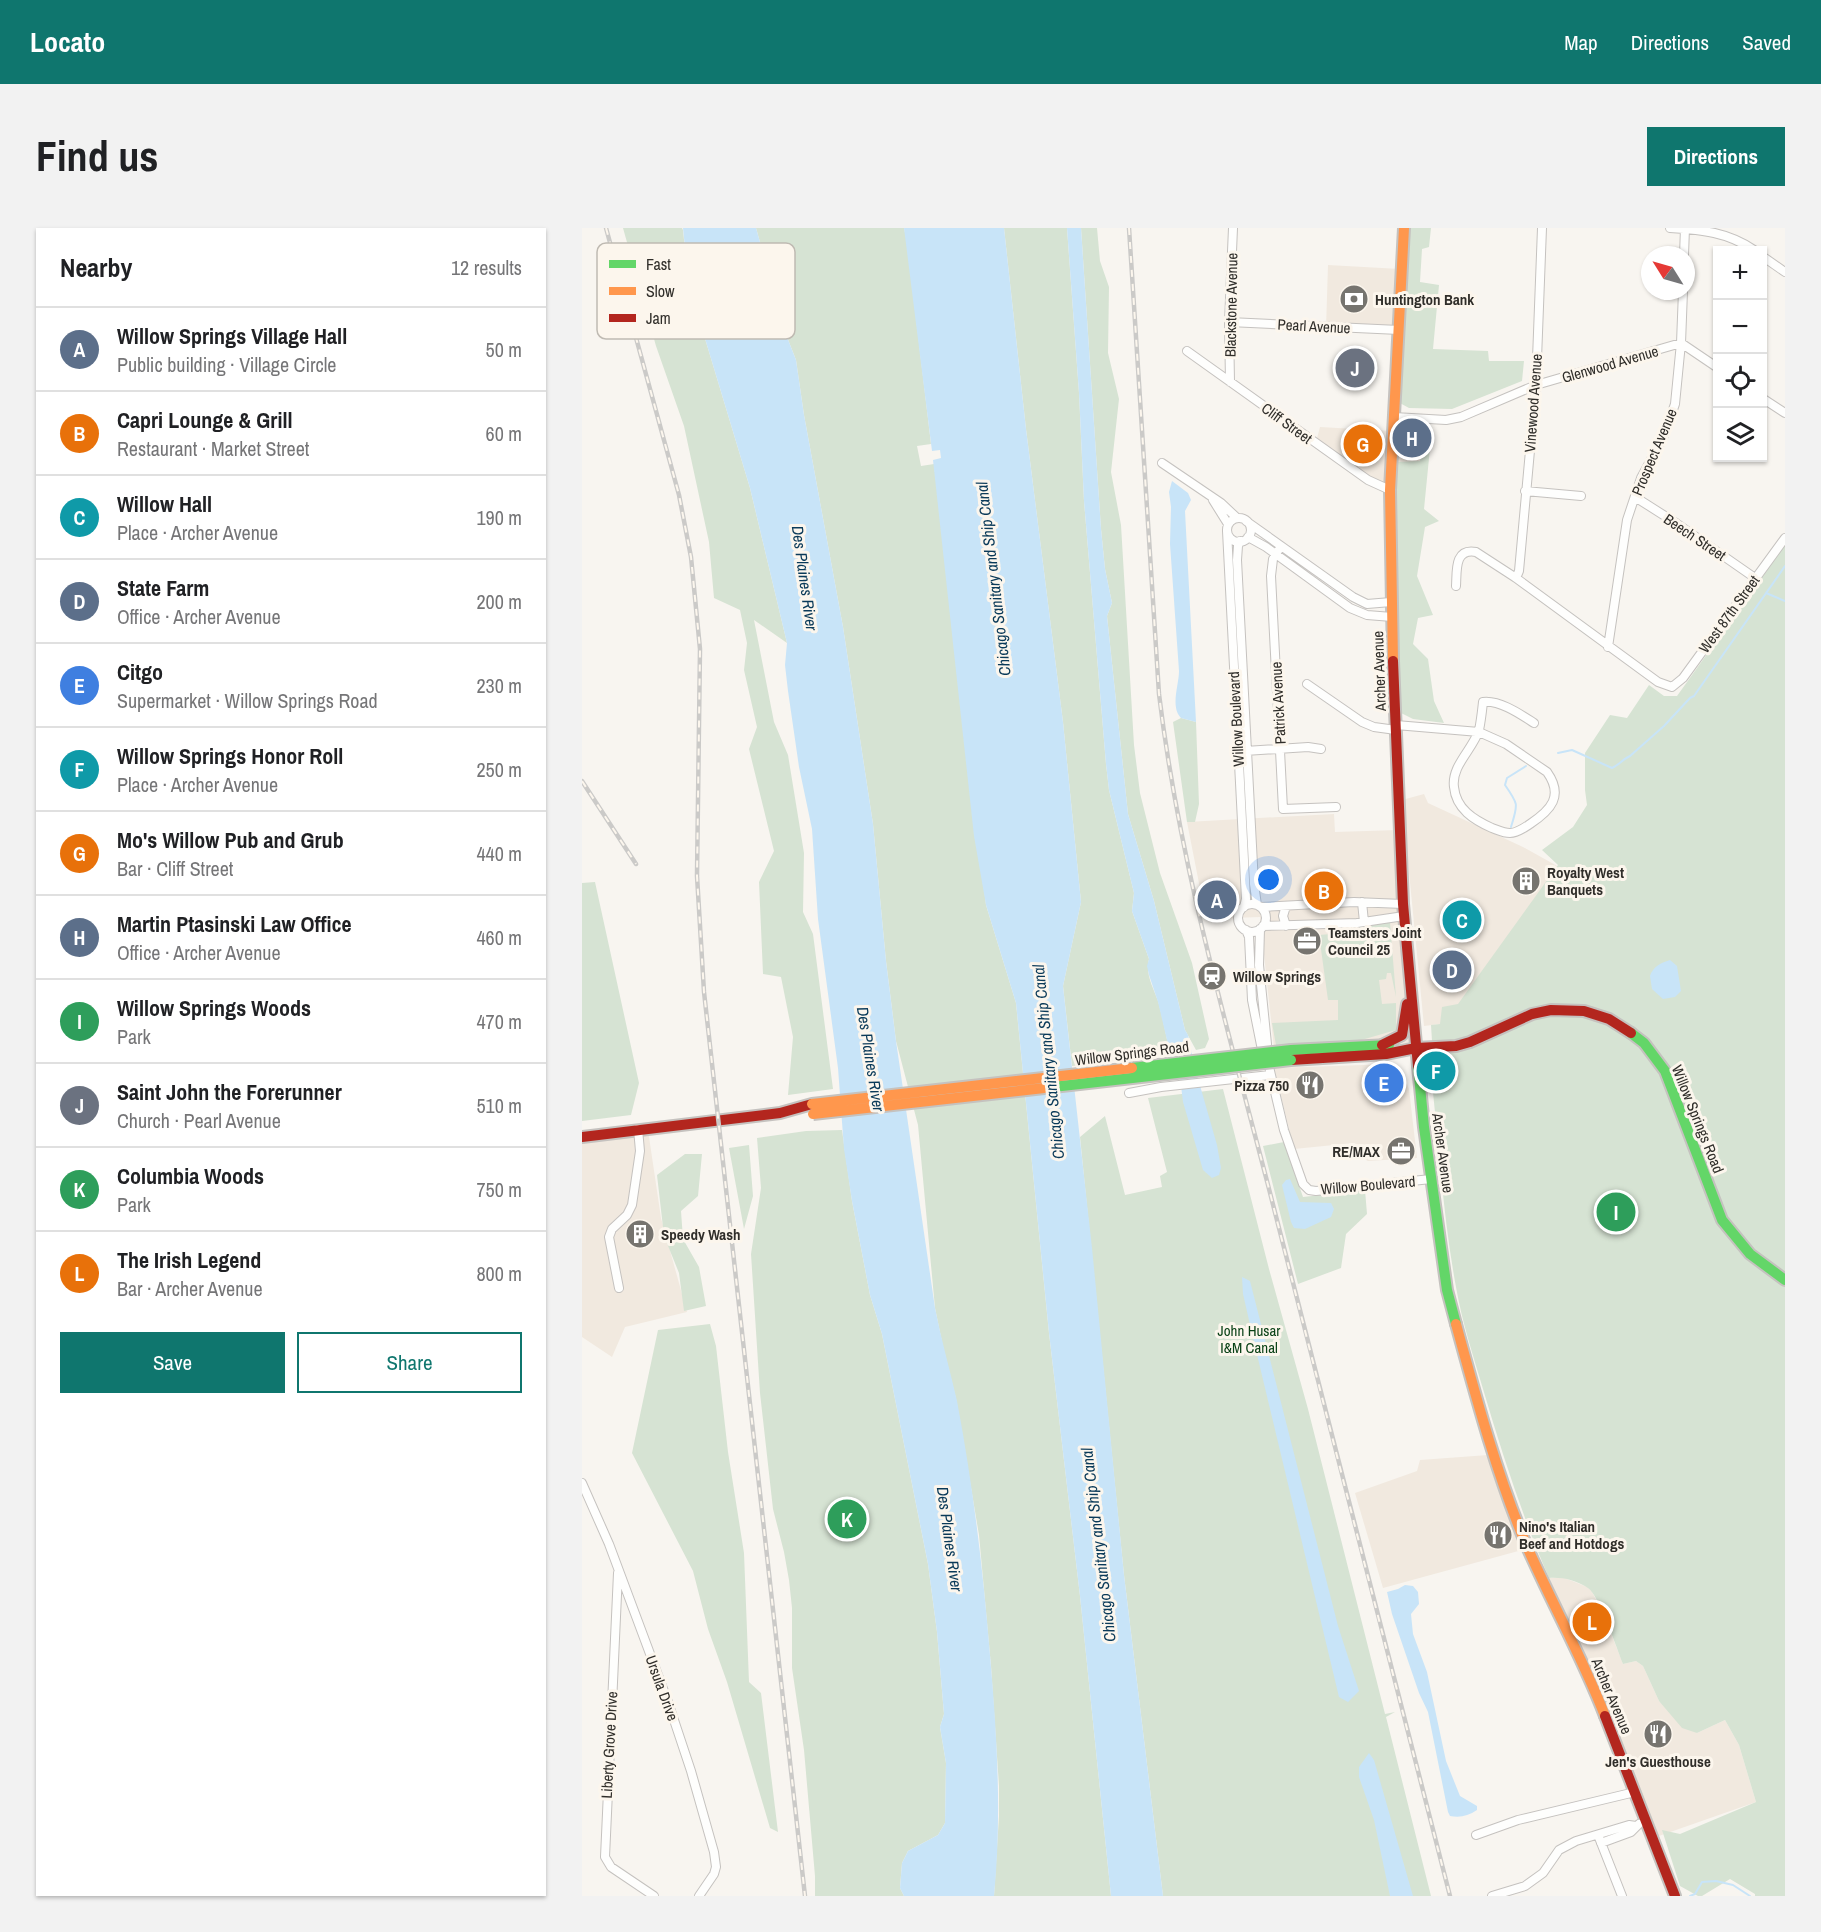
<!DOCTYPE html>
<html lang="en">
<head>
<meta charset="utf-8">
<style>
	body { margin:0; font-family:"Archivo Narrow",sans-serif; background:#f2f2f2; color:#202124 }
	.controls { position:absolute; right:18px; top:18px; display:grid; overflow:hidden; border-radius:0px; box-shadow:0 2px 4px #0004 }
	.controls button { width:54px; height:54px; display:grid; place-items:center; padding:0; border:0; border-bottom:2px solid #e0e0e0; background:#fff; color:#202124; font:30px sans-serif }
	.compass { position:absolute; left:1059px; top:18px; width:54px; height:54px; border-radius:50%; background:#fff; box-shadow:0 2px 4px #0004; rotate:307deg }
	.you { position:absolute; left:687px; top:652px; width:21px; height:21px; margin:-15px; border:4px solid #fff; border-radius:50%; background:#1a73e8; box-shadow:0 0 0 9px #1a73e833 }
	.badge { display:grid; place-items:center; width:39px; height:39px; border-radius:50%; background:#0f766e; color:#fff; font-size:20px; font-weight:700 }
	.pin { position:absolute; translate:-50% -50%; border:3px solid #fff; box-shadow:0 2px 6px #0006 }
	.list { margin:0; padding:0; list-style:none }
	h2 { display:flex; justify-content:space-between; align-items:center; height:78px; margin:0; padding:0 24px; font-size:26px }
	h2 small { font-size:20px; font-weight:400; color:#757577 }
	.list li { display:grid; grid-template-columns:39px 1fr auto; gap:18px; align-items:center; box-sizing:border-box; height:84px; padding:0 24px; border-top:2px solid #e0e0e0 }
	.list b { display:block; font-size:22px; white-space:nowrap }
	.list p { margin:0; font-size:20px; white-space:nowrap; color:#757577 }
	.list em { font-size:20px; font-style:normal; color:#757577 }
	.actions { display:flex; gap:12px; padding:18px 24px }
	.actions a { flex:1; padding:14px 0; border:2px solid #0f766e; border-radius:0px; text-align:center; font-size:21px; color:#0f766e }
	.actions .main { background:#0f766e; color:#fff }
	.icon { flex:none; width:33px; height:33px; fill:none; stroke:currentColor; stroke-width:2; stroke-linecap:round; stroke-linejoin:round }
	.map { position:relative; flex:none; width:1203px; height:1668px; overflow:hidden; border-radius:0px }
	header { display:flex; align-items:center; gap:36px; box-sizing:border-box; height:84px; padding:0 30px; background:#0f766e; color:#fff }
	header strong { font-size:28px }
	nav { display:flex; gap:33px; margin-inline-start:auto; font-size:21px }
	.intro { display:flex; align-items:center; justify-content:space-between; box-sizing:border-box; height:144px; padding:0 36px }
	h1 { margin:0; font-size:42px }
	.button { padding:15px 27px; border-radius:0px; background:#0f766e; color:#fff; font-size:21px; font-weight:700 }
	main { display:flex; gap:36px; padding:0 36px }
	aside { flex:1; background:#fff; border-radius:0px; box-shadow:0 2px 4px #0004 }
	.map>svg:first-child { display:block }
	.built { fill:#f1e9df }
	.green { fill:#d6e3d3 }
	.water { fill:#c8e4f8 }
	.lines { fill:none; stroke-linecap:round; stroke-linejoin:round }
	.stream { stroke:#c8e4f8; stroke-width:2 }
	.street-casing { stroke:#c5c2bf; stroke-width:10 }
	.fast-casing { stroke:#c5c2bf; stroke-width:14 }
	.slow-casing { stroke:#c5c2bf; stroke-width:14 }
	.jam-casing { stroke:#c5c2bf; stroke-width:14 }
	.street { stroke:#fefefd; stroke-width:8 }
	.fast { stroke:#63d668; stroke-width:10 }
	.slow { stroke:#ff974d; stroke-width:10 }
	.jam { stroke:#b3261e; stroke-width:10 }
	.rail-casing { stroke:#cbcac8; stroke-width:4.5 }
	.rail { stroke:#fcf6ed; stroke-width:2; stroke-dasharray:7; stroke-linecap:butt }
	.fast-bridge-casing { stroke:#c5c2bf; stroke-width:14; stroke-linecap:butt }
	.slow-bridge-casing { stroke:#c5c2bf; stroke-width:14; stroke-linecap:butt }
	.fast-bridge { stroke:#63d668; stroke-width:10 }
	.slow-bridge { stroke:#ff974d; stroke-width:10 }
	.labels { text-anchor:middle; dominant-baseline:central; stroke-width:6; stroke-linejoin:round; paint-order:stroke }
	.poi-label { font-size:15px; font-weight:bold; fill:#302e2a; stroke:#fcf6ed; text-anchor:start }
	.street-label { font-size:15px; fill:#302e2a; stroke:#fcf6ed }
	.park-label { font-size:15px; fill:#094116; stroke:#fcf6ed }
	.water-label { font-size:16px; font-style:italic; fill:#0a3a59; stroke:#fcf6ed }
	.key { fill:#fcf6ed; stroke:#bfbab2; stroke-width:1.5 }
	.key-label { font-size:16px; fill:#302e2a }
</style>
</head>
<body>
<header>
<strong>Locato</strong>
<nav><a>Map</a><a>Directions</a><a>Saved</a></nav>
</header>
<div class="intro"><h1>Find us</h1><a class="button">Directions</a></div>
<main>
<aside>
<h2>Nearby<small>12 results</small></h2>
<ul class="list">
<li><span class="badge" style="background:#5c6f8a">A</span><div><b>Willow Springs Village Hall</b><p>Public building · Village Circle</p></div><em>50 m</em></li>
<li><span class="badge" style="background:#e8710a">B</span><div><b>Capri Lounge &amp; Grill</b><p>Restaurant · Market Street</p></div><em>60 m</em></li>
<li><span class="badge" style="background:#0f9aa8">C</span><div><b>Willow Hall</b><p>Place · Archer Avenue</p></div><em>190 m</em></li>
<li><span class="badge" style="background:#5c6f8a">D</span><div><b>State Farm</b><p>Office · Archer Avenue</p></div><em>200 m</em></li>
<li><span class="badge" style="background:#3f7fe0">E</span><div><b>Citgo</b><p>Supermarket · Willow Springs Road</p></div><em>230 m</em></li>
<li><span class="badge" style="background:#0f9aa8">F</span><div><b>Willow Springs Honor Roll</b><p>Place · Archer Avenue</p></div><em>250 m</em></li>
<li><span class="badge" style="background:#e8710a">G</span><div><b>Mo's Willow Pub and Grub</b><p>Bar · Cliff Street</p></div><em>440 m</em></li>
<li><span class="badge" style="background:#5c6f8a">H</span><div><b>Martin Ptasinski Law Office</b><p>Office · Archer Avenue</p></div><em>460 m</em></li>
<li><span class="badge" style="background:#2e9e5b">I</span><div><b>Willow Springs Woods</b><p>Park</p></div><em>470 m</em></li>
<li><span class="badge" style="background:#6b7280">J</span><div><b>Saint John the Forerunner</b><p>Church · Pearl Avenue</p></div><em>510 m</em></li>
<li><span class="badge" style="background:#2e9e5b">K</span><div><b>Columbia Woods</b><p>Park</p></div><em>750 m</em></li>
<li><span class="badge" style="background:#e8710a">L</span><div><b>The Irish Legend</b><p>Bar · Archer Avenue</p></div><em>800 m</em></li>
</ul>
<div class="actions"><a class="main">Save</a><a>Share</a></div>
</aside>
<div class="map">
<svg width="1203" height="1668" viewBox="0 0 1203 1668">
	<rect width="100%" height="100%" fill="#f8f5f0"/>
	<path class="built" d="M746,37L818,41L814,104L744,101Z
		M816,197L844,201L838,233L806,264L734,214L738,199L809,203Z
		M842,566L846,575L941,619L977,639L883,776L858,796L842,798L820,572Z
		M752,586L753,604L816,602L831,817L809,814L692,820L678,689L624,691L605,594Z
		M811,836L819,841L827,861L835,930L786,933L778,929V918L772,915L712,921L692,840Z
		M66,902L79,990L105,1084L43,1099L30,1129L0,1109V913Z
		M906,1227L940,1322L801,1360L773,1265L835,1243L838,1232Z
		M980,1349L1008,1360L1021,1385L1041,1436L1054,1433L1061,1438L1077,1473L1115,1505L1143,1492L1157,1517L1174,1574L1074,1609L967,1350Z"/>
	<path class="green" d="M41,0H100L101,2L106,50L112,74L168,260L205,415L172,392L192,494L206,527L222,625L221,684L231,706L251,861L206,867L211,809L199,749L181,746L177,654L192,623L167,521L175,499L162,442L165,415L158,382L132,370L127,314L102,198L74,118Z
		M174,0H322L325,14L349,216L335,218L339,238L352,236L404,677L434,775L467,1105L498,1368L529,1668H412L417,1588V1558L409,1438L397,1307L374,1171L361,1119L353,1080L336,897L314,813L304,733L291,596L261,399L222,187L214,132L205,109Z
		M422,0H485L497,165L502,273L524,536L527,562L552,665L550,683L567,731C563,746 571,759 576,773C581,790 584,808 588,825L490,838L481,758L499,674L481,494L444,201Z
		M499,0H515L518,33L527,59L526,125L537,171L529,244L539,297L552,517L558,565L578,645L610,735L627,811L623,820L614,822L603,802L572,673L546,586L525,388L530,375L523,341L519,301Z
		M825,0H849L847,19L840,21L838,54L857,57L851,121L906,123L907,133H942L940,153L870,181L827,180L816,174Z
		M850,200L842,281L857,293L843,299L835,348L851,387L836,390L831,416L846,431L852,473L862,495L831,491L817,484L811,352L815,234L838,233L844,201Z
		M1203,317V1668H1173V1666L1148,1651L1120,1668H1116L1098,1658L1080,1602L1098,1606L1174,1574L1157,1517L1143,1492L1115,1505L1100,1500L1077,1473L1061,1438L1054,1433L1041,1436C1035,1421 1017,1367 1006,1360C994,1352 980,1349 967,1350C940,1288 920,1225 901,1161C891,1127 880,1094 874,1059C861,989 857,917 849,846L848,833L851,829L849,797L858,796L860,779L876,776L976,637L960,622L991,599L1005,577L1003,562V525L1028,487L1045,490L1067,457L1082,468H1095Z
		M599,490L614,494L617,576L613,594H605L591,494Z
		M13,654L57,855L49,887L0,893V655Z
		M808,694L814,769L809,745H805L804,751L797,752L800,776L814,775V802L776,813L694,817L690,795L756,792V772H746L737,707L749,706V700Z
		M641,861L687,1041L726,1181L803,1486L813,1484L804,1489L849,1668H581L542,1347L498,909L523,888L543,967L580,959L578,948L585,944L566,870Z
		M260,902L270,973L288,1067L300,1106L346,1336L355,1404L362,1486L358,1499L364,1535L363,1595L356,1607L326,1623L320,1635L318,1660L322,1668H233V1648L222,1522L210,1440V1380L207,1352L202,1324L191,1281L178,1165L169,1026L179,960L175,910L224,903Z
		M702,914L721,969L783,962L785,986L764,1006L759,1040L716,1056L681,918Z
		M167,917L171,968L162,1001L147,920Z
		M103,926H120L116,968L99,983L101,1011L117,1039L124,1078L102,1083L97,1045L82,1008L75,947Z
		M128,1096L134,1118L146,1224L162,1325L167,1454L179,1465L196,1604L188,1600L145,1454L126,1401L111,1343L50,1225L76,1102Z"/>
	<path class="water" d="M101,0H174L205,109L214,132L222,187L261,399L291,596L304,733L314,813L353,1080C359,1111 368,1142 375,1173C391,1257 401,1341 408,1427C415,1507 420,1587 412,1668H322L318,1660L320,1635L326,1623L356,1607L363,1595L364,1535L358,1499L362,1486L355,1404L346,1336L300,1106L288,1067L270,973L262,921L256,840L236,691L230,601L217,539L206,463L203,437L205,415L168,260L112,74L106,50Z
		M322,0H422L444,201L481,494L499,674L481,758L510,1020L542,1347L581,1668H529L498,1368L467,1105L434,775L404,677L392,608L351,232L359,230L358,222L350,223Z
		M485,0H499L519,301L523,341L530,375L525,388L546,586L572,673L603,802L606,807L613,840L635,917L639,940L637,947L630,950L621,942L601,874L598,850L588,825L576,774L567,747L565,738L567,731L550,683L552,665L527,562L524,536L502,273L497,165Z
		M590,253L606,265L609,272L603,283L614,494L599,490C588,479 597,457 597,443L588,316L589,279L587,264Z
		M1088,732L1095,738L1099,763L1093,769L1081,771L1070,761L1068,748C1071,739 1078,735 1088,732Z
		M708,951L718,974L749,975L752,981L749,989L723,1001L712,1000L709,994L700,957L704,952Z
		M660,1049L668,1053L756,1398L777,1463L766,1474L757,1469L672,1114L661,1066Z
		M823,1357L831,1358L836,1364L837,1376L829,1386L831,1406L845,1444L864,1533L878,1568L895,1578V1582C886,1588 878,1590 868,1588L866,1584L846,1484L837,1465L810,1386L805,1364L816,1361Z
		M787,1525L792,1532L831,1668H808L792,1592L777,1549V1539Z"/>
	<g class="lines">
		<path class="stream" d="M1184,365L1203,373
			M976,525L990,522L1030,540C1037,537 1041,531 1048,528L1082,498L1108,470L1112,468L1203,338
			M929,599C936,576 937,577 923,557L925,550L944,538
			M1108,1668L1113,1666L1120,1654L1134,1653L1151,1657L1168,1668"/>
		<g class="street-casing">
			<path id="street" d="M1088,0C1121,2 1145,4 1172,22
				M1102,27L1103,0
				M1180,28L1203,44
				M647,94L817,102
				M605,123L786,252L808,262
				M648,154L647,94L651,0
				M1180,170L1203,185
				M812,189L864,192L879,189L954,157L1099,115L1136,140
				M580,235L639,275L655,290
				M943,263L999,268
				M1053,269L1094,295L1173,350
				M631,272L646,296
				M645 302a12 12 0 1 1 24 0a12 12 0 1 1-24 0Z
				M664,293L771,369L785,376L809,374
				M645,303L664,671L662,679
				M666,309L684,319L768,380L785,387L810,389
				M658,313L656,318L655,332L672,656L675,677
				M699,318L691,331L689,348L701,581L754,579
				M934,350L937,343L954,157L960,0
				M874,358C875,343 872,320 894,324L934,350L1076,454L1090,459L1101,450L1203,310
				M1026,419L1045,292L1059,250L1081,210L1093,176L1099,115L1101,63
				M725,456L780,494L792,499L814,502
				M814,497L897,504L924,516L965,544C982,568 969,582 948,596C942,600 935,605 928,605C921,605 916,602 910,600C892,592 874,581 872,559C869,538 891,521 897,502C899,493 900,483 901,474C918,472 938,486 952,495
				M663,523L726,519L739,521
				M780,674L782,694
				M656 690a14 14 0 1 1 28 0a14 14 0 1 1-28 0Z
				M704,678L701,688L704,698
				M679,679L772,674L821,676
				M681,698L775,695L822,688
				M678,701L677,737L685,816L683,822L702,902L721,956L727,962L734,963L849,951
				M664,702L667,709L670,772L679,817L683,822
				M547,865L579,859L688,847
				M37,1060L27,1009L30,1001L45,987L50,977L58,923L56,901
				M0,1255L27,1316L86,1474L109,1543L132,1624L134,1639L132,1646L117,1668
				M36,1345L23,1629L29,1639L72,1668
				M894,1607L936,1592L1053,1564
				M1016,1607L1040,1668
				M1019,1615L1049,1604L1057,1596
				M910,1668L943,1658L961,1645L977,1622L994,1613L1047,1597L1054,1598"/>
		</g>
		<g class="fast-casing">
			<path id="fast" d="M1049,805L1062,815L1083,843L1140,992L1168,1026L1203,1052
				M709,822L807,817
				M836,838L842,899L865,1062L874,1096"/>
		</g>
		<g class="slow-casing">
			<path id="slow" d="M811,433L808,262L822,0
				M874,1096C894,1169 914,1244 943,1314C968,1372 1000,1428 1023,1488"/>
		</g>
		<g class="jam-casing">
			<path id="jam" d="M811,433L821,676L836,838
				M800,817L820,807L825,776
				M709,832L804,826L834,820L874,818L888,814L950,786L969,782L1002,783L1027,791L1049,805
				M0,909L198,885L230,876
				M1023,1488L1093,1668"/>
		</g>
		<use href="#street" class="street"/>
		<use href="#fast" class="fast"/>
		<use href="#slow" class="slow"/>
		<use href="#jam" class="jam"/>
		<g class="rail-casing">
			<path id="rail" d="M24,0L97,267L109,329L118,421L115,648L122,764L223,1668
				M547,0L577,466C597,633 644,795 686,957C746,1194 807,1431 868,1668
				M0,553L54,636"/>
		</g>
		<use href="#rail" class="rail"/>
		<g class="fast-bridge-casing">
			<path id="fast-bridge" d="M550,840L709,822
				M471,859L709,832"/>
		</g>
		<g class="slow-bridge-casing">
			<path id="slow-bridge" d="M230,876L550,840
				M231,886L471,859"/>
		</g>
		<use href="#fast-bridge" class="fast-bridge"/>
		<use href="#slow-bridge" class="slow-bridge"/>
	</g>
	<defs>
		<g id="bank-disc" transform="scale(1.5)"><circle r="9.5" fill="#76746f" stroke="#fcf6ed"/><path d="M-6-4H6V4H-6ZM0-2.3a2.3 2.3 0 1 0 0 4.6a2.3 2.3 0 1 0 0-4.6Z" fill="#fff"/></g>
		<g id="building-disc" transform="scale(1.5)"><circle r="9.5" fill="#76746f" stroke="#fcf6ed"/><path d="M-4-6H4V6H1V3H-1V6H-4ZM-2.5-4.3h1.7v1.8h-1.7ZM.8-4.3h1.7v1.8H.8ZM-2.5-1h1.7V.8h-1.7ZM.8-1h1.7V.8H.8Z" fill="#fff"/></g>
		<g id="office-disc" transform="scale(1.5)"><circle r="9.5" fill="#76746f" stroke="#fcf6ed"/><path d="M-6-3h4V-5.5h4V-3h4V5H-6ZM-1-4.5V-3h2v-1.5ZM-6 0V1H6V0Z" fill="#fff"/></g>
		<g id="station-disc" transform="scale(1.5)"><circle r="9.5" fill="#76746f" stroke="#fcf6ed"/><path d="M-3-6H3Q5-6 5-4V2Q5 4 3 4L4.5 6H3L1.5 4h-3L-3 6H-4.5L-3 4Q-5 4-5 2V-4Q-5-6-3-6ZM-3.5-4v3h7v-3ZM-3.5 1v1.5H-2V1ZM2 1v1.5H3.5V1Z" fill="#fff"/></g>
		<g id="restaurant-disc" transform="scale(1.5)"><circle r="9.5" fill="#76746f" stroke="#fcf6ed"/><path d="M-5-6h1v4h1v-4h1v4h1v-4h1v5L-1.5 .5V6h-2V.5L-5-1ZM5-6V6H3V1.5H1.5Q1.5-4 5-6Z" fill="#fff"/></g>
	</defs>
	<g fill-rule="evenodd">
		<use href="#bank-disc" x="772" y="71"/>
		<use href="#building-disc" x="944" y="653"/>
		<use href="#office-disc" x="725" y="713"/>
		<use href="#station-disc" x="630" y="748"/>
		<use href="#restaurant-disc" x="728" y="857"/>
		<use href="#office-disc" x="819" y="923"/>
		<use href="#building-disc" x="58" y="1006"/>
		<use href="#restaurant-disc" x="916" y="1307"/>
		<use href="#restaurant-disc" x="1076" y="1506"/>
	</g>
	<g class="labels">
		<g class="poi-label">
			<text x="793" y="71">Huntington Bank</text>
			<text x="965" y="644">Royalty West<tspan x="965" dy="17">Banquets</tspan></text>
			<text x="746" y="704">Teamsters Joint<tspan x="746" dy="17">Council 25</tspan></text>
			<text x="651" y="748">Willow Springs</text>
			<text x="707" y="857" text-anchor="end">Pizza 750</text>
			<text x="798" y="923" text-anchor="end">RE/MAX</text>
			<text x="79" y="1006">Speedy Wash</text>
			<text x="937" y="1298">Nino's Italian<tspan x="937" dy="17">Beef and Hotdogs</tspan></text>
			<text x="1076" y="1533" text-anchor="middle">Jen's Guesthouse</text>
		</g>
		<g class="street-label">
			<text transform="translate(649 77) rotate(-89)">Blackstone Avenue</text>
			<text transform="translate(732 98) rotate(3)">Pearl Avenue</text>
			<text transform="translate(1028 136) rotate(-16)">Glenwood Avenue</text>
			<text transform="translate(951 175) rotate(-86)">Vinewood Avenue</text>
			<text transform="translate(705 195) rotate(36)">Cliff Street</text>
			<text transform="translate(1072 224) rotate(-67)">Prospect Avenue</text>
			<text transform="translate(1113 309) rotate(34)">Beech Street</text>
			<text transform="translate(1147 386) rotate(-54)">West 87th Street</text>
			<text transform="translate(797 443) rotate(-92)">Archer Avenue</text>
			<text transform="translate(696 475) rotate(-93)">Patrick Avenue</text>
			<text transform="translate(654 491) rotate(-93)">Willow Boulevard</text>
			<text transform="translate(550 825) rotate(-7)">Willow Springs Road</text>
			<text transform="translate(1116 891) rotate(68)">Willow Springs Road</text>
			<text transform="translate(861 925) rotate(82)">Archer Avenue</text>
			<text transform="translate(786 957) rotate(-5)">Willow Boulevard</text>
			<text transform="translate(80 1460) rotate(70)">Ursula Drive</text>
			<text transform="translate(1030 1468) rotate(67)">Archer Avenue</text>
			<text transform="translate(27 1517) rotate(-87)">Liberty Grove Drive</text>
		</g>
		<g class="park-label">
			<text x="667" y="1102">John Husar<tspan x="667" dy="17">I&amp;M Canal</tspan></text>
		</g>
		<g class="water-label">
			<text transform="translate(223 350) rotate(82)">Des Plaines River</text>
			<text transform="translate(411 351) rotate(-97)">Chicago Sanitary and Ship Canal</text>
			<text transform="translate(289 831) rotate(81)">Des Plaines River</text>
			<text transform="translate(466 834) rotate(-96)">Chicago Sanitary and Ship Canal</text>
			<text transform="translate(368 1311) rotate(82)">Des Plaines River</text>
			<text transform="translate(516 1317) rotate(-97)">Chicago Sanitary and Ship Canal</text>
		</g>
	</g>
	<rect x="15" y="15" width="198" height="96" rx="9" class="key"/>
	<rect x="27" y="32" width="27" height="8" fill="#63d668"/>
	<rect x="27" y="59" width="27" height="8" fill="#ff974d"/>
	<rect x="27" y="86" width="27" height="8" fill="#b3261e"/>
	<g class="key-label">
		<text x="64" y="42">Fast</text>
		<text x="64" y="69">Slow</text>
		<text x="64" y="96">Jam</text>
	</g>
</svg>
<div class="controls">
<button>+</button>
<button>−</button>
<button><svg class="icon" aria-label="locate" viewBox="0 0 24 24"><circle cx="12" cy="12" r="6"/><path d="M12 2v4M12 18v4M2 12h4M18 12h4"/></svg></button>
<button><svg class="icon" aria-label="layers" viewBox="0 0 24 24"><path d="M12 4l9 5-9 5-9-5zM3 14l9 5 9-5"/></svg></button>
</div>
<svg class="compass" viewBox="-18 -18 36 36"><path d="M0-13l5 13h-10z" fill="#e53935"/><path d="M0 13l5-13h-10z" fill="#757577"/></svg>
<div class="you"></div>
<div class="pin badge" style="left:635px;top:672px;background:#5c6f8a">A</div>
<div class="pin badge" style="left:742px;top:663px;background:#e8710a">B</div>
<div class="pin badge" style="left:880px;top:692px;background:#0f9aa8">C</div>
<div class="pin badge" style="left:870px;top:742px;background:#5c6f8a">D</div>
<div class="pin badge" style="left:802px;top:855px;background:#3f7fe0">E</div>
<div class="pin badge" style="left:854px;top:843px;background:#0f9aa8">F</div>
<div class="pin badge" style="left:781px;top:216px;background:#e8710a">G</div>
<div class="pin badge" style="left:830px;top:210px;background:#5c6f8a">H</div>
<div class="pin badge" style="left:1034px;top:984px;background:#2e9e5b">I</div>
<div class="pin badge" style="left:773px;top:140px;background:#6b7280">J</div>
<div class="pin badge" style="left:265px;top:1291px;background:#2e9e5b">K</div>
<div class="pin badge" style="left:1010px;top:1394px;background:#e8710a">L</div>
</div>
</main>
</body>
</html>
